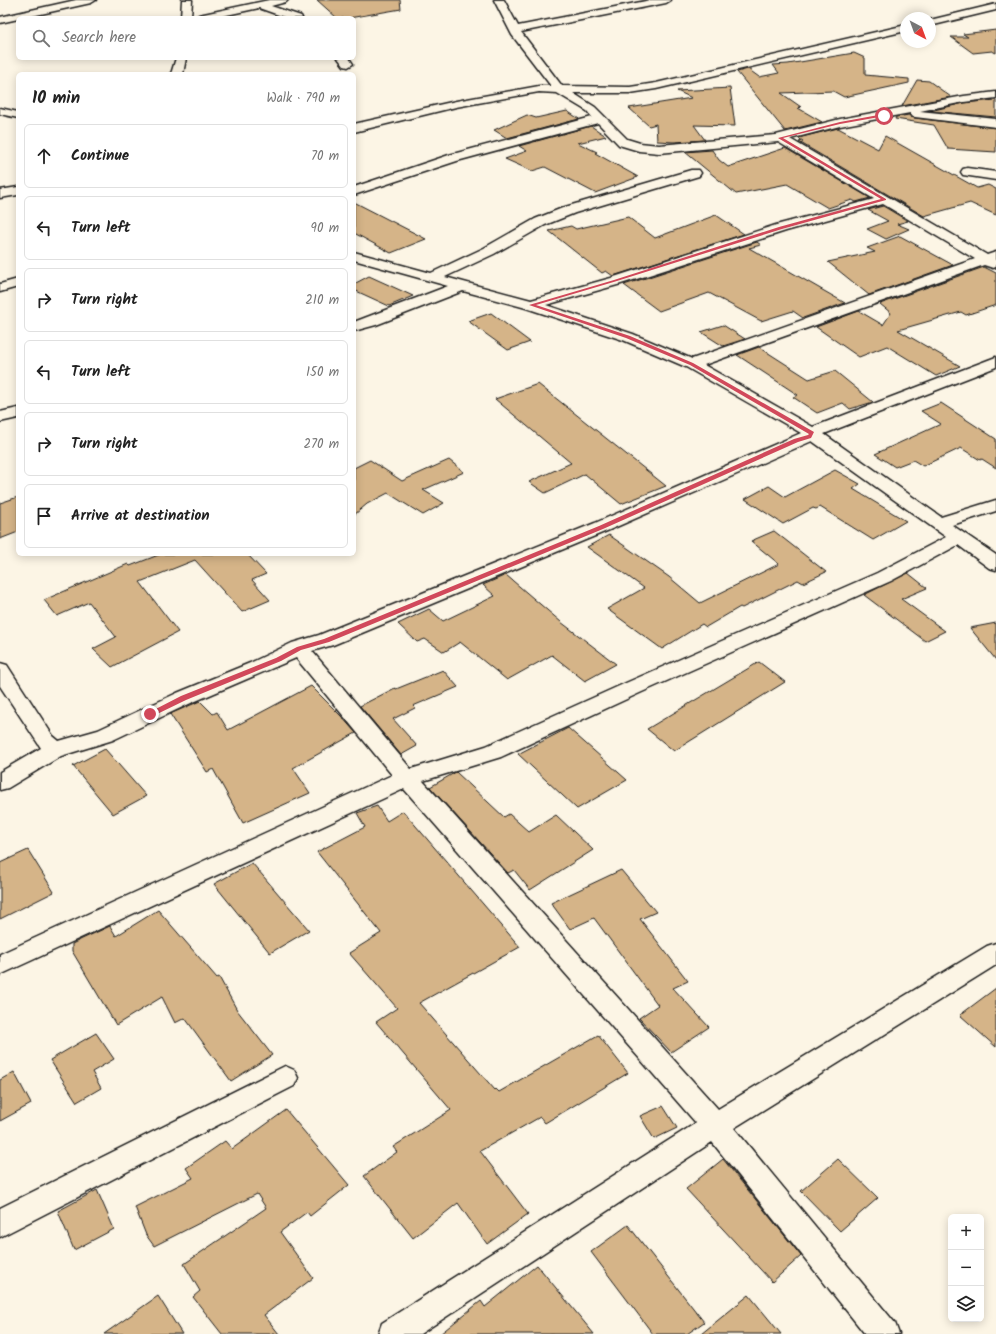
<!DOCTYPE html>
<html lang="en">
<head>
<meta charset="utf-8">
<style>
	body { margin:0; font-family:Kalam,sans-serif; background:#f6f6f6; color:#222 }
	.controls { position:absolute; right:12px; bottom:12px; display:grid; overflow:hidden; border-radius:6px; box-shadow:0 2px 10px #0003 }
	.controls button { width:36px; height:36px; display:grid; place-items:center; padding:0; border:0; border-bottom:1px solid #e0e0e0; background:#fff; color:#222; font:20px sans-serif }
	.compass { position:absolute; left:900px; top:12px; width:36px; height:36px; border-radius:50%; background:#fff; box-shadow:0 2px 10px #0003; rotate:139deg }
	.stop { position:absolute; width:12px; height:12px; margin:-9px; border:3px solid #d1495b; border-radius:50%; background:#fff }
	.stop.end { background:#d1495b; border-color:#fff; box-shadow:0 1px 4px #0008 }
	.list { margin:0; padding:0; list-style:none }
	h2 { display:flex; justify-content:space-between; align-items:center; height:52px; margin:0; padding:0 16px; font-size:17px }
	h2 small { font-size:13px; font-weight:400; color:#767676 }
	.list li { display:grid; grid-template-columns:26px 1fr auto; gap:12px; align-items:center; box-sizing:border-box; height:64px; margin:0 8px 8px; padding:0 8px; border:1px solid #e0e0e0; border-radius:6px }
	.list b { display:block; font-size:15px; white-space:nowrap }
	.list em { font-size:13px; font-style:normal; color:#767676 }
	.icon { flex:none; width:22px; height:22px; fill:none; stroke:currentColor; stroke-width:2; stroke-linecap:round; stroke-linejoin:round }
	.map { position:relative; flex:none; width:996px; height:1334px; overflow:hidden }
	.search { position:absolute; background:#fff; box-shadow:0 2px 10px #0003; left:16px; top:16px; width:340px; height:44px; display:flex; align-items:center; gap:10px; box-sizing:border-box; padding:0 14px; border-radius:6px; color:#767676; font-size:15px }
	.panel { position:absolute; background:#fff; box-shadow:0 2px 10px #0003; left:16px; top:72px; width:340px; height:484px; border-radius:6px }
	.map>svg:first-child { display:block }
	.building { fill:#d5b488; stroke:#1c1c1c }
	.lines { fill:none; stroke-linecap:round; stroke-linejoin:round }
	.minor-casing { stroke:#1c1c1c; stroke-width:3 }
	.minor { fill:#fcf5e5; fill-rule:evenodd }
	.route { fill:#d1495b }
</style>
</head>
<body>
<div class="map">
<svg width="996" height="1334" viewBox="0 0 996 1334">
	<rect width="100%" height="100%" fill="#fcf5e5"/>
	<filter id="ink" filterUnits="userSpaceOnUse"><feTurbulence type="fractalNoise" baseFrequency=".025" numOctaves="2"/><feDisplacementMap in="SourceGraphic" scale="8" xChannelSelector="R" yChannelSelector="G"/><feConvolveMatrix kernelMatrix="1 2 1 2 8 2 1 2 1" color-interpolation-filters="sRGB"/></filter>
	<g filter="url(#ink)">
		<path class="building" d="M317,0H400L401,9L349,18H337Z
			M996,30V53L992,51L973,53L951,37H968L963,34Z
			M854,53L865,58V75L909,79V83L844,97L833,91L781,93L801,107L798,108L822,122L785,131L737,72L748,69L759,77L779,73L773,65L788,64Z
			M917,80L929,81L951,97L902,106Z
			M730,88L735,126L694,125L705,140L674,142L657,141L656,124L649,126L629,108L692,98L677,91Z
			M996,100V117L930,111L964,103Z
			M567,111L579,119L507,138L494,130L527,115L536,118Z
			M909,115L911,117L915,118L996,128V152L948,149L934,125L895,119L896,117Z
			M591,126L606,136L578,143L597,152L595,153L638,177L595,193L545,167L532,171L505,159L527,151L519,146Z
			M838,128L878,149L885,136L977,188L988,185L996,189V215L970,203L924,216L799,142L803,141L798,138Z
			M785,148L870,198L856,202L852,200L828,208L787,184L736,194L685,152L712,150L719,160L728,167Z
			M354,202L426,239L391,253L354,233Z
			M883,206L908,221L897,224L909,229L886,239L867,229L888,221L868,210Z
			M716,215L744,234L613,276L606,271L602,273L549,231L571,226L576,229L628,217L655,238Z
			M900,236L953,265L869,295L828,262L875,252L867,248Z
			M757,242L761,245L749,248L845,303L803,318L793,311L761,321L709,293L659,311L624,285Z
			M984,267L996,273V305L966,315L961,312L898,330L960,366L936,376L887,346L859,357L816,327L859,311L883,325L891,313L880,304Z
			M369,276L413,296L389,306L354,290V284Z
			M491,313L530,342L508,350L468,321Z
			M723,325L745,339L723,346L701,332Z
			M759,347L809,379L835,371L873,402L850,409L843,403L817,413L793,397L798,395L737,355Z
			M538,384L666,486L621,504L585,474L545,493L529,482L571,463L495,399Z
			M941,403L996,439V468L982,459L980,460L961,448L923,466L913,460L895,467L875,454L941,424L921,411Z
			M370,460L402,481L449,460L464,472L423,490L444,503L423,515L388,493L367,504L354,515V468Z
			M835,470L860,484L853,489L906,521L873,540L820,507L816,509L813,508L783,524L745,499L769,486L785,497Z
			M18,497V532L0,539V503Z
			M774,531L826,572L803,583L798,580L742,608L740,607L706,627L702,624L662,649L607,609L644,588L587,547L609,535L669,577L700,603L779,564L751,541Z
			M161,554H247L266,574L252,580L270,600L242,612L195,560L140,582L178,632L112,667L93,649L116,637L89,602L57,616L44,600L128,564L130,566Z
			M908,573L927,588L901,599L945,631L925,641L864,595Z
			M506,575L561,622L616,664L585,681L552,655L507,680L460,642L444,652L425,639L417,642L398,624L429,609L443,621L495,596L483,585Z
			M996,623V660L970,628Z
			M759,662L785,682L674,751L647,729Z
			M443,670L458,687L413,706L415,708L393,719L417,746L401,755L360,706L395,688L396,689Z
			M311,686L341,716L356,733L293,768L310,793L243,823L213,769L207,772L170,714L200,701L213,714L217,712L228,730Z
			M568,728L627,780L577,809L518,754Z
			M105,749L146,796L113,814L73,766Z
			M456,772L504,817L509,814L529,832L556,815L593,850L530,890L514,870L508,873L430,787Z
			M377,806L387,821L403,811L520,947L419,1003L495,1090L496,1089L499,1092L598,1035L628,1073L545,1123L540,1117L480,1151L528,1214L487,1244L458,1203L413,1238L364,1176L397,1152L393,1147L451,1110L376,1022L397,1008L349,953L381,933L317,852L365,827L357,813Z
			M28,850L54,892L0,919V863Z
			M252,863L309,930L270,953L214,884Z
			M621,870L656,912L640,919L688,981L673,988L709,1027L671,1052L639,1018L658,1005L594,918L570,929L551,903Z
			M158,910L217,978L219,977L237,1010L272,1055L231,1081L185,1018L175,1023L162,997L116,1025L72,951V944L82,939L110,926L116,936Z
			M996,988V1047L960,1015Z
			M96,1033L114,1059L92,1072L101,1088L77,1102L50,1060Z
			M14,1072L31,1104L0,1121V1080Z
			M663,1106L677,1128L654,1139L640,1116Z
			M286,1110L349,1185L310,1216L307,1212L280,1232L313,1278L264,1315L279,1334H222L193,1297L200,1291L184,1264L266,1208L257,1194L154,1246L146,1235L135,1207L193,1178L186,1168L225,1141L232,1149Z
			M723,1159L801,1256L772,1282L686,1189Z
			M838,1159L878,1198L840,1231L801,1191Z
			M97,1190L114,1229L74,1250L58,1211Z
			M628,1225L704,1322L687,1334H653L591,1252Z
			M537,1265L594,1334H440L481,1301L485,1307Z
			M749,1295L781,1334H701Z
			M158,1296L182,1334H104Z"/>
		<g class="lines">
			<g class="minor-casing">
				<path id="minor" d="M76,0H96L91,3L0,23V17Z
					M182,0H192L191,18H181Z
					M269,0H288L286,2L271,6L301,16L302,18H287L259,8L213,18H194L199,15Z
					M494,0H504L518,26L651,0H671L666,3L521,32L562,86L630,87L656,83L906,25V31L656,89L630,93H573L595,107L627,139L640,143L659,145L776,135L840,119L964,96L996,92V98L964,102L920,111L996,119V127L915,117L911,116L910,113L840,126L790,139L987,255L996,252V267L993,268L984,265L704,365L813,427L996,357V367L824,434L941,517L996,500V511L952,525L996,555V570L989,568L958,545L891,581L642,692L501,757L423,781L718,1109L987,946L996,943V965L734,1128L895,1323L899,1334H865L712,1142L420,1334H378L382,1323L696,1123L404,789L0,975V954L392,775L296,658L191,703L113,740L61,756L8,788L0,790V772L41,748L0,686V663L7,665L53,736L59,741L98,730L177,693L250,663L292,643L319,635L595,523L801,433L686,367L623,340L526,308L463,291L376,325L354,331V322L448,286L354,260V252L431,273L484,248L535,219L565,207L691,170H699L701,173L699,176L575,213L545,225L494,254L445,277L531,300L611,278L776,225L874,199L778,142L659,153L639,151L619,145L598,123L457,161L354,195V187L449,155L592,117L587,111L557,93L539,92L456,107L354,132V124L456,101L539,86H551L512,35ZM883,204L975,259L692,359L633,334L546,305L621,284L786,231ZM812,441L946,537L877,573L628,682L486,746L411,769L312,651L333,645L607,531Z
					M996,4V10L930,26V20Z
					M176,58H186L183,74H171Z
					M338,58H349L353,64L348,67L344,66Z
					M0,108L18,112V118L0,114Z
					M967,168L996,172V180L963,175L961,172L963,169Z
					M18,187V195L0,198V190Z
					M18,279V287L0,292V284Z
					M18,408V418L0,422V412Z
					M285,1066L294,1070L298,1078L294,1086L0,1237V1208Z"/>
			</g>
			<use href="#minor" class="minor"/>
		</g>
	</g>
	<path class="route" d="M884,114L885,116L840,124L783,138L886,199V200L782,229L617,281L536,305L630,336L693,363L814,432L811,438L798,442L603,529L329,642L301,650L281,661L186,700L153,716H148V713L181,696L276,658L297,647L324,639L599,526L794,439L808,435L809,434L690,365L626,338L529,305L614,280L779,227L881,199L778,138L840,122Z"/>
</svg>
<div class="controls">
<button>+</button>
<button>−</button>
<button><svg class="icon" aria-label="layers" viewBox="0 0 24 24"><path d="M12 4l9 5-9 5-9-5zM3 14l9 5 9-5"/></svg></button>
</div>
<svg class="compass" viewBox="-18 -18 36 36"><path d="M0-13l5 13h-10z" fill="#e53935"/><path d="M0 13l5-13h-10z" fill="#767676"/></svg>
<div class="stop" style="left:884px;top:116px"></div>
<div class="stop end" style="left:150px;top:714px"></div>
<div class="search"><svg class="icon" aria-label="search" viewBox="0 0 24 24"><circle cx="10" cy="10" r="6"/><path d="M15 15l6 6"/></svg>Search here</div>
<section class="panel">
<h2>10 min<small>Walk · 790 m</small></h2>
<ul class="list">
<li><svg class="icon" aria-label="ahead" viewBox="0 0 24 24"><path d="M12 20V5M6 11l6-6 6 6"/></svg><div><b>Continue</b></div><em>70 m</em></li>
<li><svg class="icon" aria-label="left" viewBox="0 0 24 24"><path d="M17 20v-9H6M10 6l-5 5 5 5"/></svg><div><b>Turn left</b></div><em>90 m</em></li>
<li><svg class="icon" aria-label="right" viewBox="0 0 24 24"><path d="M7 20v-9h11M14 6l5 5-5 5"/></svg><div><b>Turn right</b></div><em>210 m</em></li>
<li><svg class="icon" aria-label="left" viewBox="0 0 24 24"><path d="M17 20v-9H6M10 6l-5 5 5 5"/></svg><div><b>Turn left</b></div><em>150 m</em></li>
<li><svg class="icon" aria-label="right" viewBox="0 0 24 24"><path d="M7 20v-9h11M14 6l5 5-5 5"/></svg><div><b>Turn right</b></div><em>270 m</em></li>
<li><svg class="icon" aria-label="arrive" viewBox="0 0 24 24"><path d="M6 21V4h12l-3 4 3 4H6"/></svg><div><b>Arrive at destination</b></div></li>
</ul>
</section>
</div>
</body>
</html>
